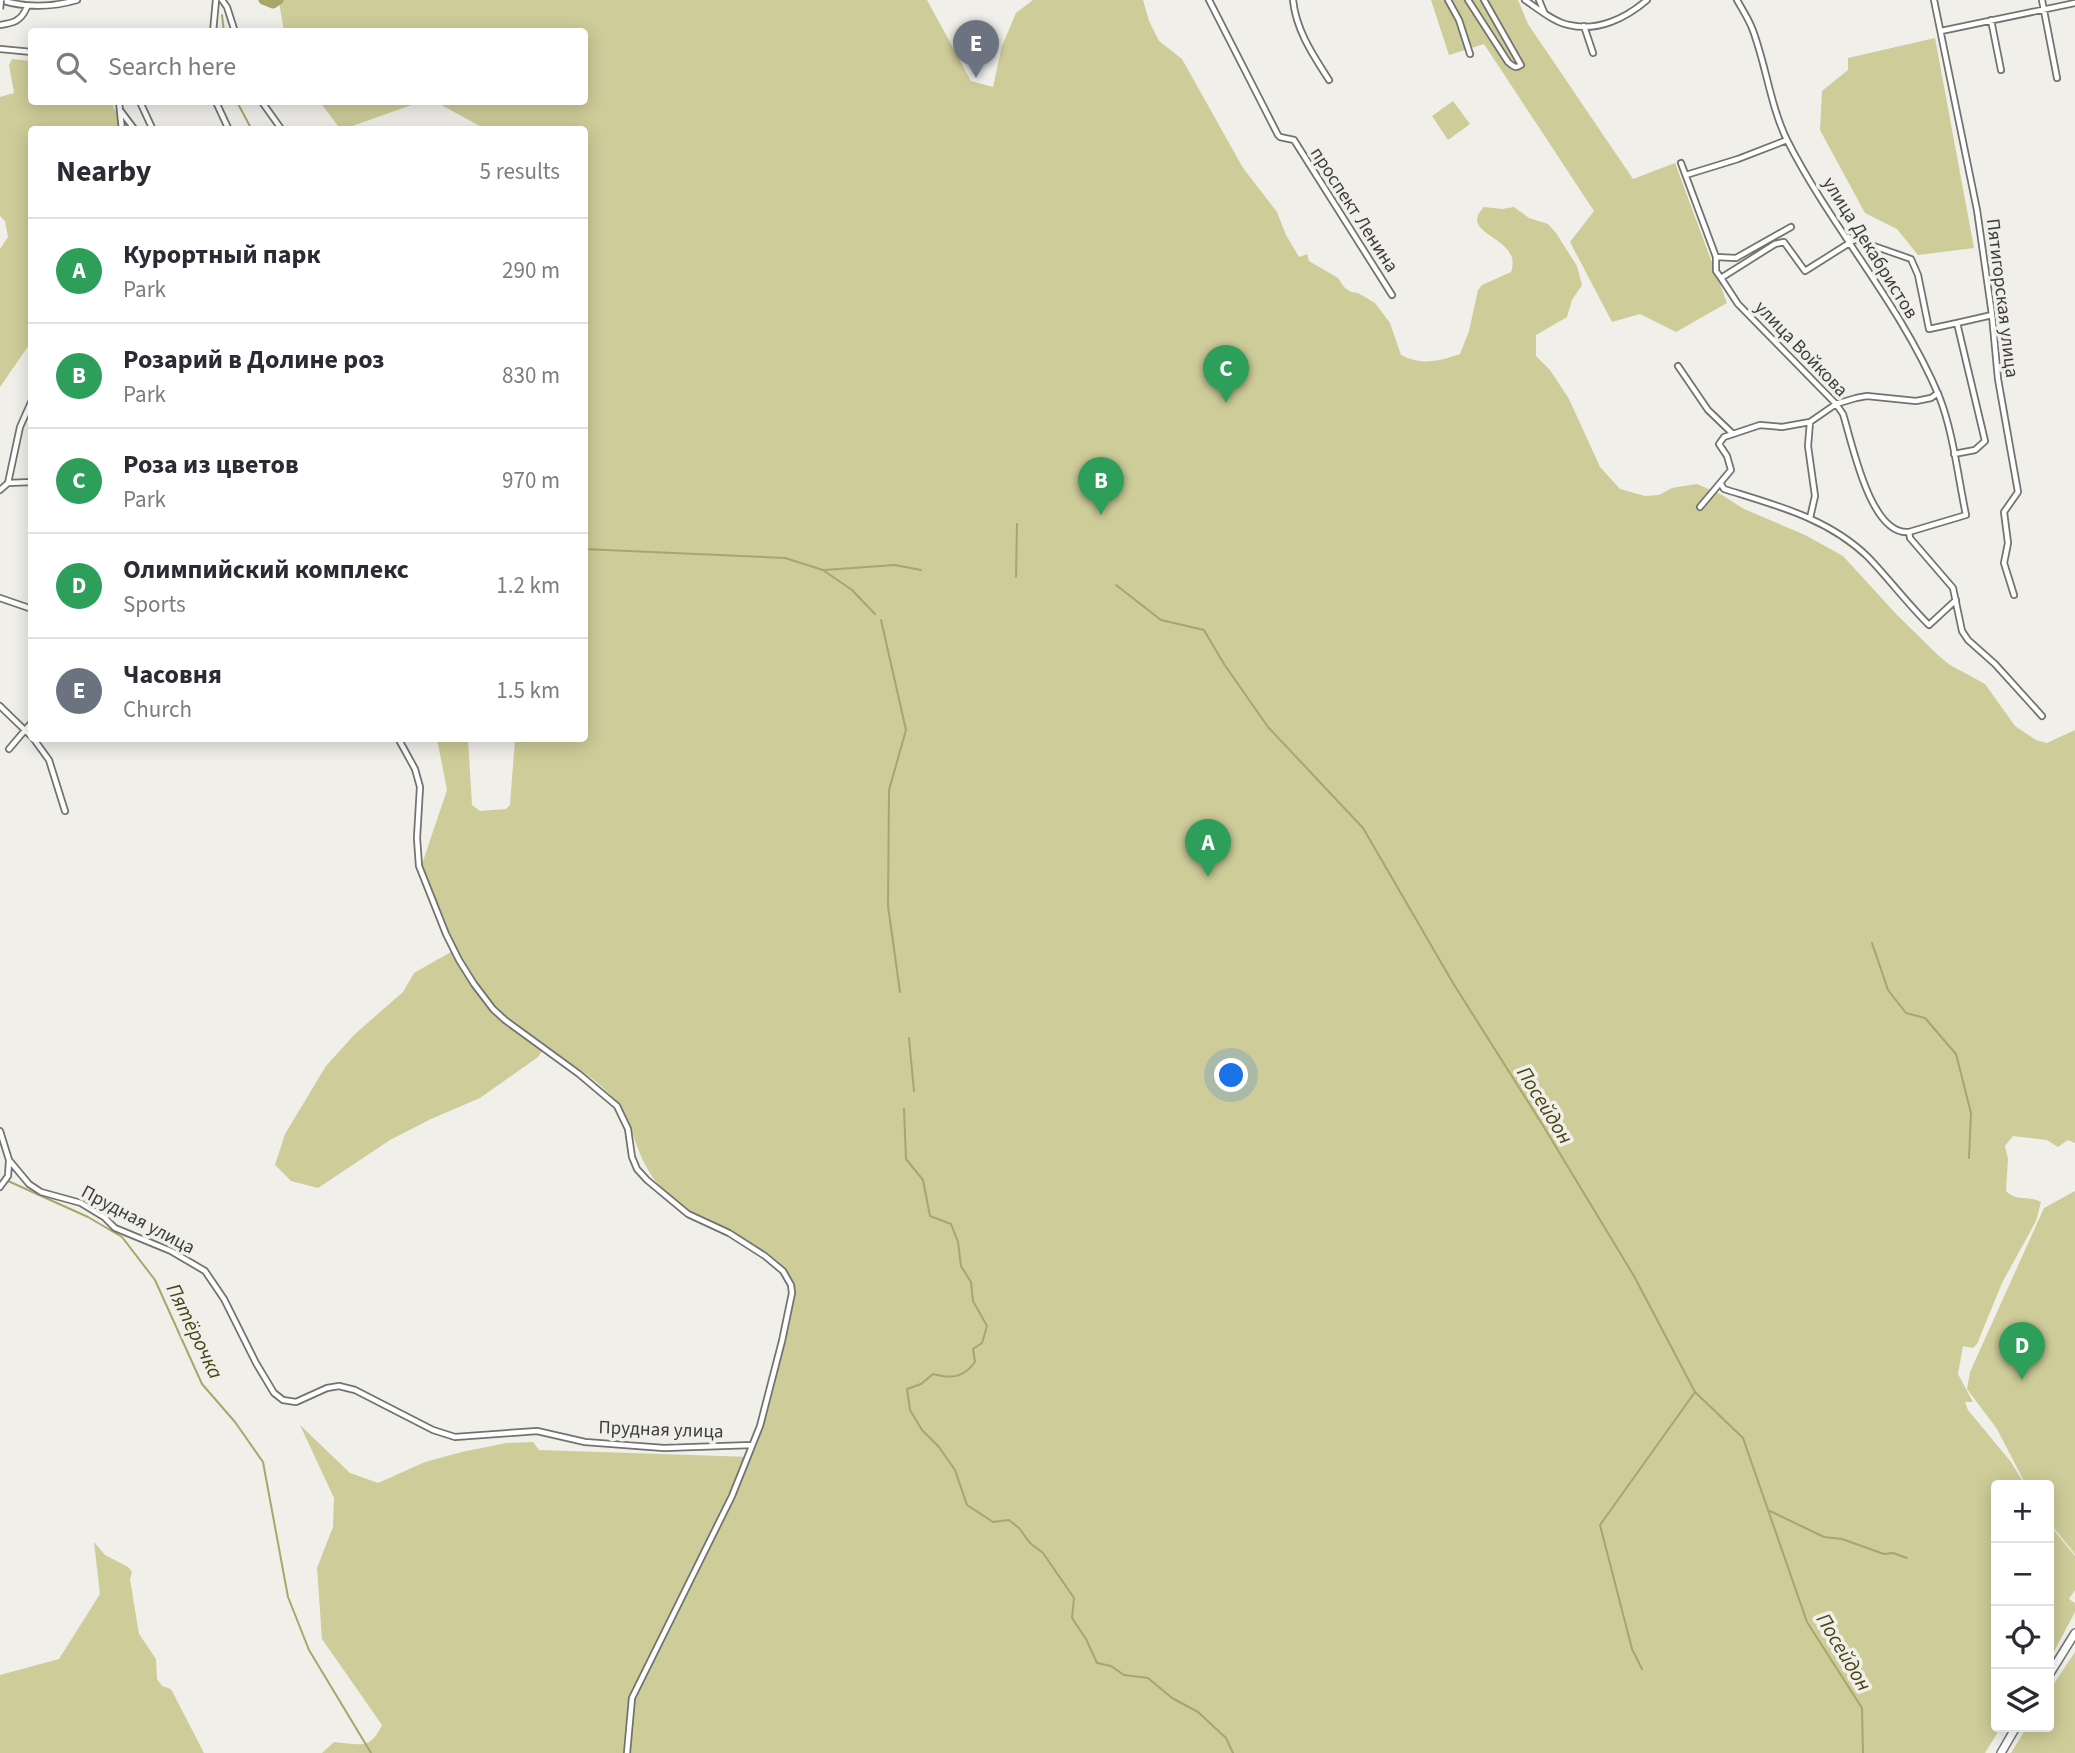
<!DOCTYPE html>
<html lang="en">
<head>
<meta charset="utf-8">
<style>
	body { margin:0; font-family:"Source Sans 3",sans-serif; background:#f7f7f7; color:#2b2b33 }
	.controls { position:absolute; right:21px; bottom:21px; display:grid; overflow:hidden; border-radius:7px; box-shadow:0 4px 18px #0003 }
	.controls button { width:63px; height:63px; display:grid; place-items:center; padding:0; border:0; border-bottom:2px solid #e1e1e2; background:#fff; color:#2b2b33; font:35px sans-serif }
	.you { position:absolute; left:1232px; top:1076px; width:24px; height:24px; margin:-18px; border:5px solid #fff; border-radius:50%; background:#1a73e8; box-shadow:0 0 0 10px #1a73e833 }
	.badge { display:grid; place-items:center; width:46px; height:46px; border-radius:50%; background:#1a73e8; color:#fff; font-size:23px; font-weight:700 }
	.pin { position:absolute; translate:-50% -58px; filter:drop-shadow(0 2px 4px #0008) }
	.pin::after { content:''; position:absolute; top:37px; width:24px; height:21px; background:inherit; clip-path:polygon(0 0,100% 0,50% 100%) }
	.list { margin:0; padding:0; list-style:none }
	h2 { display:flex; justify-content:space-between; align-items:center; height:91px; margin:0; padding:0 28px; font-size:30px }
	h2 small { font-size:23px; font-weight:400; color:#7c7c81 }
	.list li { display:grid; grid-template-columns:46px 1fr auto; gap:21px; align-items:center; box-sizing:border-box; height:105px; padding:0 28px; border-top:2px solid #e1e1e2 }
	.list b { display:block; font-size:26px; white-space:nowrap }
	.list p { margin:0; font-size:23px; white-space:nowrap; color:#7c7c81 }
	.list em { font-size:23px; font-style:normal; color:#7c7c81 }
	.icon { flex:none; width:38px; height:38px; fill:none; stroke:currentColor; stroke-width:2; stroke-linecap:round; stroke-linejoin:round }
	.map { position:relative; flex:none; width:2075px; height:1753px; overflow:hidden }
	.search { position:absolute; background:#fff; box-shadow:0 4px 18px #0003; left:28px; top:28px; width:560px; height:77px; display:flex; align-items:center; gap:18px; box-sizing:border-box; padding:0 24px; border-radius:7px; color:#7c7c81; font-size:26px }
	.panel { position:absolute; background:#fff; box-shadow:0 4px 18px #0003; left:28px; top:126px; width:560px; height:616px; border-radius:7px }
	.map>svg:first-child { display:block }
	.green { fill:#cecc99 }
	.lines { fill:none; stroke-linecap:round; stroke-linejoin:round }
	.stream { stroke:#a9a669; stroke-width:2 }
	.river { stroke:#a9a669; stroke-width:9 }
	.street-casing { stroke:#72726e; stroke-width:8 }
	.secondary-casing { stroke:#72726e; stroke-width:10 }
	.street { stroke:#fff; stroke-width:4.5 }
	.secondary { stroke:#fff; stroke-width:7 }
	.street-bridge-casing { stroke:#72726e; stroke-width:8; stroke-linecap:butt }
	.street-bridge { stroke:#fff; stroke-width:4.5 }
	.labels { text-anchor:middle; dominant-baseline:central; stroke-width:7; stroke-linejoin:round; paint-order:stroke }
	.street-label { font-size:19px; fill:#3d3d3b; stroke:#f0efea }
	.water-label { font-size:21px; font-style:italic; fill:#494616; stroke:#f0efea }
</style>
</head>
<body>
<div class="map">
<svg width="2075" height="1753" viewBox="0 0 2075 1753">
	<rect width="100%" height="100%" fill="#f0efea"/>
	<path class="green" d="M273,0H927L971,81L993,87L1002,46L1016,13L1033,0H1143L1149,21L1159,41L1182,59L1243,168L1277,212L1286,235L1299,257L1307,254L1309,261L1338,278L1344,287L1351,292L1358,293L1375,303L1390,323L1401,355C1422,366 1439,361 1460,354L1469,331L1478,290L1482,285L1511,272C1524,236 1456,236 1484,207L1502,209L1514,207L1529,218L1548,224L1556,233L1577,266L1582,285L1572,300L1567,317L1536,335V356L1550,370L1569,399L1600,467L1620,489L1645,496L1659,495L1672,488L1697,484L1722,495L1744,509L1805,535L1843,556L1897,615L1939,656L1950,665L1985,684L2015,726L2036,740L2047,743L2075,730V1143L2068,1140L2058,1147L2047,1140L2013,1136L2005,1146L2008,1159L2006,1191C2016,1202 2029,1195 2041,1202L2036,1221L2002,1283L1977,1344L1973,1348L1963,1346L1958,1374L1973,1402H1965L1968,1410L2011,1462L2025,1485H1996V1727H2001L1985,1753H322L334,1742C359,1744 370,1751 382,1725L322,1639L317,1568L333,1527L334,1498L300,1425L350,1473L378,1483L425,1462L462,1452L506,1443L533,1442L539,1450L751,1457L767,1414L795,1292C789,1247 711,1228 680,1204C658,1188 646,1171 637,1146C633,1136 631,1125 626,1116C609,1085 573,1066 546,1046L538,1057L480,1098L431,1119L390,1140L318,1188L291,1181L275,1165L285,1134L326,1066L355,1034L403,992L414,973L456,949L439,906L430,890L422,864L447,790L437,739H468L472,805L480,811L506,809L510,805L515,739L584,738V130L485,129L436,102H584V32L284,31L279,2Z
		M1431,0H1518L1528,24L1633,179L1675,163L1727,303L1676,332L1640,314L1612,322L1570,242L1594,211L1484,44L1449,55Z
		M1935,38L1974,248L1918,255L1897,229L1865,213L1820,130L1822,91L1848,70V58Z
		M12,59L31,61L32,102H112L114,109L131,129L32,130L31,342L0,387V249L8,237L5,221L0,216V97L14,93L9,65Z
		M1453,101L1470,124L1448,140L1432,116Z
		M320,102H420L341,130Z
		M2075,1191V1554L2049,1522V1485H2026L1997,1429L1967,1389L1970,1372L2044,1208Z
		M2049,1524L2075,1556V1590L2069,1599L2075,1603V1612L2049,1661Z
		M94,1542L105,1555L128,1567L132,1572L130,1579L139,1634L156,1659L157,1679L162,1686L171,1689L204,1753H0V1675L59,1659L100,1594Z
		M2075,1652V1753H2011L2027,1727H2049V1691Z"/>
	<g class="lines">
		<path class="stream" d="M222,15L224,32
			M237,102L252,130
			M584,549L785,558L823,570L852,590L875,614
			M824,570L895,565L921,570
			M1016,577L1017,524
			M1116,585L1161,620L1204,630L1224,664L1268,727L1363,828L1453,983L1542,1124L1634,1276L1695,1392L1743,1438L1807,1622L1862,1708L1863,1753
			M881,620L906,730L889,790L888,906L900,992
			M1872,943L1888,990L1906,1013L1925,1018L1956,1054L1971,1113L1969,1158
			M909,1038L914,1091
			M904,1109L906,1159L923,1180L930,1216L951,1224L958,1242L961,1266L971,1282L973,1301L987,1326L982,1343L973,1349L975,1362C963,1378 952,1379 933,1374L921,1384L907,1389L910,1410L922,1430L939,1447L955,1470L967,1505L993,1522L1009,1520L1019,1528L1030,1543L1043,1553L1074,1598L1072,1618L1086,1639L1097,1663L1111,1666L1124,1675L1148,1678L1172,1698L1198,1712L1226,1738L1233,1753
			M8,1181L88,1217L122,1237L155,1280L202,1384L235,1422L263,1462L288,1597L309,1650L371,1753
			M1770,1511L1824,1537L1842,1539L1884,1554L1893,1553L1907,1558
			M1642,1669L1632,1649L1600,1525L1695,1392"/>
		<path class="river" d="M263,0L273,4L279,0"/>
		<g class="street-casing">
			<path id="street" d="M0,0C26,8 50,8 77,0
				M222,0L227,7L235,32
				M1209,0L1278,135L1280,137L1294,140L1392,295
				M1293,0C1296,30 1313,55 1329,80
				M1448,0L1459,20L1470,54
				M1468,0L1508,62C1513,66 1515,69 1521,65L1484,0
				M1525,0C1537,8 1555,23 1569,25C1598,32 1626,18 1647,0
				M1539,0L1544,12
				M1737,0C1742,9 1748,18 1752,28C1766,64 1770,105 1787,140C1832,229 1900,303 1939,396C1953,431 1958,477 1966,515L1909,532L1910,538L1953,588L1962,631L1968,640L1995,664L2042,716
				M1934,0L1977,210L1992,315L1998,379L2018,492L2004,512L2008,543L2004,563L2014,595
				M2042,0L2057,78
				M1991,20L2001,70
				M0,25C14,23 21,21 27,7
				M1584,26L1593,53
				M1941,31L2075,3
				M213,32L216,0
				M0,49L32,52
				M119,102L122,130
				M140,102L153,130
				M216,102L229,130
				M262,102L282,130
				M120,110L135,130
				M1681,163L1716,257V271L1721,278
				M1686,175L1738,159L1787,140
				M1848,237L1911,259L1918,275L1929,329L1957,323L1985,441L1975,450L1954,454
				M1851,242L1805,271L1784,242L1775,244L1721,278L1738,304L1836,404L1843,414C1852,442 1870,536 1909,532
				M1716,257L1736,258L1791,227
				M1957,323L1992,315
				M1678,366L1708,410L1733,434L1760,425L1782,427L1810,422L1836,404L1856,398L1867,396L1916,401L1931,398L1938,393
				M1810,422L1808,446L1815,496L1810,518
				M8,483L32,482
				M1721,484L1724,489C1775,505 1828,518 1868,557C1889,579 1907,603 1929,625L1956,600
				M0,490L8,483L20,427L32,400
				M1700,507L1731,470L1727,456L1719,444L1724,437L1733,434
				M0,598L32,609
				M0,706L32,737
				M33,738L49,760L65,811
				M398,738L415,769L420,787L417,838L419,866L446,934L459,960L474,984L493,1009L505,1020L579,1074L617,1106L628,1129L632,1157L637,1169L647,1180L688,1214L729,1233L765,1256L783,1271L791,1285L792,1293L782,1341L760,1426L732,1496L632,1698L627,1753
				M9,749L32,722
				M0,1131L9,1160L29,1184L41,1192L81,1203L104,1217L115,1228L171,1251L205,1271L224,1299L256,1363L274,1393L283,1400L296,1402L327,1388L339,1386L355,1390L433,1430L455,1437L537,1431L585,1442L664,1448L752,1445
				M0,1187L8,1176L9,1161"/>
		</g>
		<g class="secondary-casing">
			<path id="secondary" d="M2049,1675L2075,1633
				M2001,1753L2016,1727"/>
		</g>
		<use href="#street" class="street"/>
		<use href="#secondary" class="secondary"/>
		<g class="street-bridge-casing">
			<path id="street-bridge" d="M0,9L1,0"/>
		</g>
		<use href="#street-bridge" class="street-bridge"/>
	</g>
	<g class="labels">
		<g class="street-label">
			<text transform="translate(1354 210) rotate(57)">проспект Ленина</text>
			<text transform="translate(1870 248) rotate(58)">улица Декабристов</text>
			<text transform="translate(2002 298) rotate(83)">Пятигорская улица</text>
			<text transform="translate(1801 349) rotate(46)">улица Войкова</text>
			<text transform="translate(138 1220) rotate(28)">Прудная улица</text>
			<text transform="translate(661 1430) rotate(2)">Прудная улица</text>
		</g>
		<g class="water-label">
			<text transform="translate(1545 1105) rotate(58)">Посейдон</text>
			<text transform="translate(195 1331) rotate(64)">Пятёрочка</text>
			<text transform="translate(1844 1652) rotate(59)">Посейдон</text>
		</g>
	</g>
</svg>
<div class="controls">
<button>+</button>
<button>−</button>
<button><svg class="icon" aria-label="locate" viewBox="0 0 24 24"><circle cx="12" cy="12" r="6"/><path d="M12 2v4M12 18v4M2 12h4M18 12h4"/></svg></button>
<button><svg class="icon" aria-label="layers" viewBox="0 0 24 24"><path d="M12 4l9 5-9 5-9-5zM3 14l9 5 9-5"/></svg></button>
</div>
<div class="you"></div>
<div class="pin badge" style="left:1208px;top:877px;background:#2e9e5b">A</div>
<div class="pin badge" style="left:1101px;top:515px;background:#2e9e5b">B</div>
<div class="pin badge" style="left:1226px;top:403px;background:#2e9e5b">C</div>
<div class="pin badge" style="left:2022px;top:1380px;background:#2e9e5b">D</div>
<div class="pin badge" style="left:976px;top:78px;background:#6b7280">E</div>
<div class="search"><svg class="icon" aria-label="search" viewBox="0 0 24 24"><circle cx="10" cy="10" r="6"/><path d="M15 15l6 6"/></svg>Search here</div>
<section class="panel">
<h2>Nearby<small>5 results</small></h2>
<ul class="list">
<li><span class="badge" style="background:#2e9e5b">A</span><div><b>Курортный парк</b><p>Park</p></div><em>290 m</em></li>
<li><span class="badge" style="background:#2e9e5b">B</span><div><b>Розарий в Долине роз</b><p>Park</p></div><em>830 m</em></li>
<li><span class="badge" style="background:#2e9e5b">C</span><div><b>Роза из цветов</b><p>Park</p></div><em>970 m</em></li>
<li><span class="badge" style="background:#2e9e5b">D</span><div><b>Олимпийский комплекс</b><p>Sports</p></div><em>1.2 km</em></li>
<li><span class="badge" style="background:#6b7280">E</span><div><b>Часовня</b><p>Church</p></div><em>1.5 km</em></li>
</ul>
</section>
</div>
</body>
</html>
